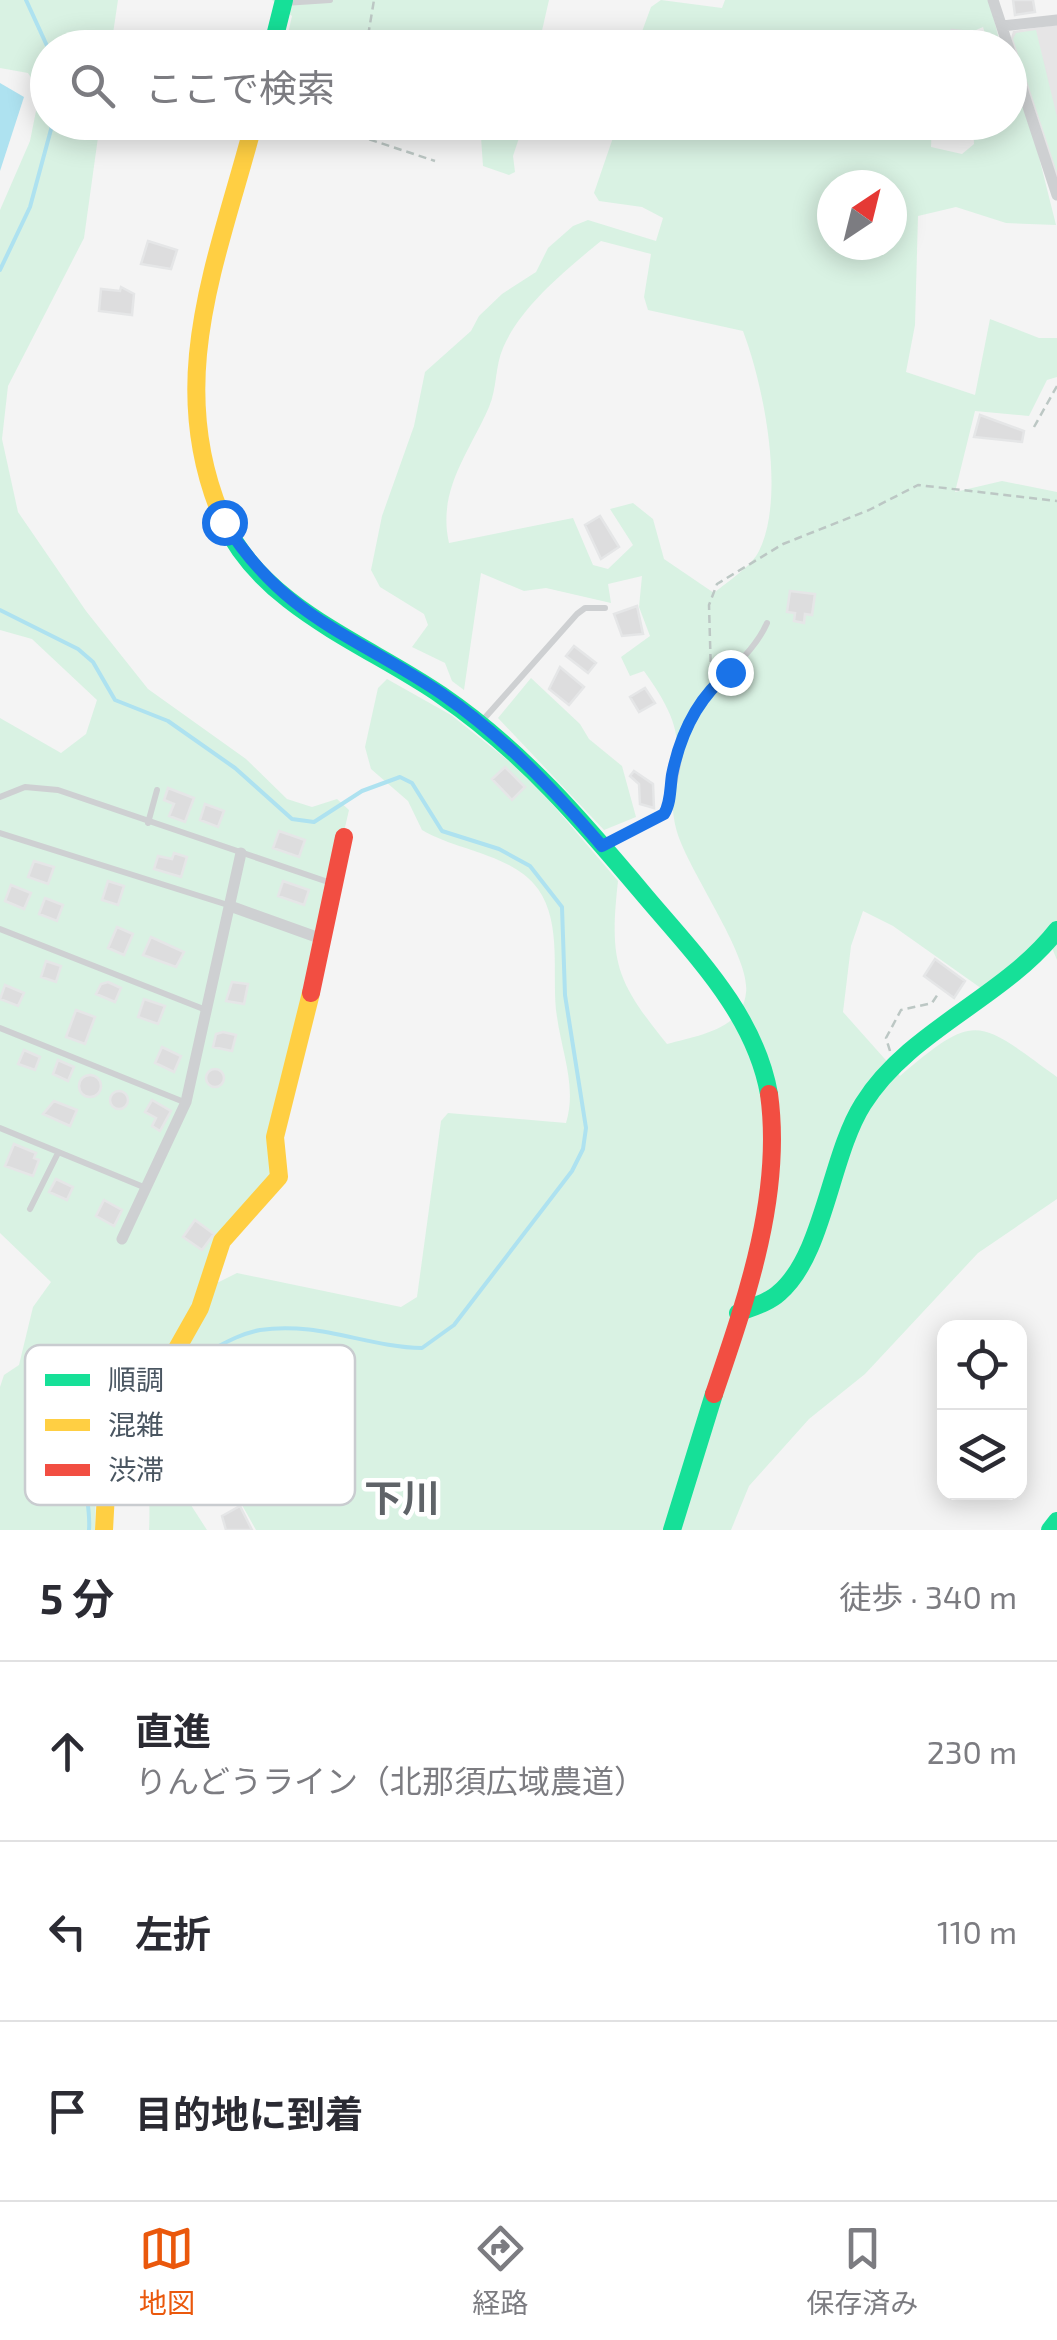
<!DOCTYPE html>
<html lang="ja">
<head>
<meta charset="utf-8">
<style>
	body { margin:0; font-family:"Exo 2","Noto Sans JP",sans-serif; background:#f2f2f3; color:#2b2b33 }
	.controls { position:absolute; right:30px; bottom:30px; display:grid; overflow:hidden; border-radius:20px; box-shadow:0 5px 25px #0003 }
	.controls button { width:90px; height:90px; display:grid; place-items:center; padding:0; border:0; border-bottom:2px solid #e1e1e2; background:#fff; color:#2b2b33; font:50px sans-serif }
	.compass { position:absolute; left:817px; top:170px; width:90px; height:90px; border-radius:50%; background:#fff; box-shadow:0 5px 25px #0003; rotate:35deg }
	.stop { position:absolute; width:30px; height:30px; margin:-22px; border:8px solid #1a73e8; border-radius:50%; background:#fff }
	.stop.end { background:#1a73e8; border-color:#fff; box-shadow:0 2px 10px #0008 }
	.list { margin:0; padding:0; list-style:none }
	h2 { display:flex; justify-content:space-between; align-items:center; height:130px; margin:0; padding:0 40px; font-size:42px }
	h2 small { font-size:32px; font-weight:400; color:#7c7c81 }
	.list li { display:grid; grid-template-columns:65px 1fr auto; gap:30px; align-items:center; box-sizing:border-box; height:180px; padding:0 40px; border-top:2px solid #e1e1e2 }
	.list b { display:block; font-size:38px; white-space:nowrap }
	.list p { margin:0; font-size:32px; white-space:nowrap; color:#7c7c81 }
	.list em { font-size:32px; font-style:normal; color:#7c7c81 }
	.icon { flex:none; width:55px; height:55px; fill:none; stroke:currentColor; stroke-width:2; stroke-linecap:round; stroke-linejoin:round }
	.map { position:relative; flex:none; width:1057px; height:1530px; overflow:hidden }
	.search { position:absolute; background:#fff; box-shadow:0 5px 25px #0003; left:30px; right:30px; top:30px; height:110px; display:flex; align-items:center; gap:25px; box-sizing:border-box; padding:0 35px; border-radius:55px; color:#7c7c81; font-size:38px }
	.sheet { height:670px; background:#fff }
	nav { display:flex; justify-content:space-around; align-items:center; box-sizing:border-box; height:140px; border-top:2px solid #e1e1e2; background:#fff; font-size:28px; color:#7c7c81 }
	nav a { display:grid; justify-items:center; gap:5px }
	nav .on { color:#ea580c }
	.map>svg:first-child { display:block }
	.education { fill:#e6e5e6 }
	.green { fill:#d9f2e3; fill-rule:evenodd }
	.water { fill:#aee2f0 }
	.lines { fill:none; stroke-linecap:round; stroke-linejoin:round }
	.stream { stroke:#aee2f0; stroke-width:4 }
	.building { fill:#ddddde; stroke:#e5e6e7; stroke-width:2.5 }
	.path { stroke:#bcc7c4; stroke-width:2.5; stroke-dasharray:8 5; stroke-linecap:butt }
	.lane { stroke:#ced0d2; stroke-width:6 }
	.street { stroke:#ced0d2; stroke-width:11 }
	.fast { stroke:#16e098; stroke-width:18 }
	.slow { stroke:#ffcf43; stroke-width:18 }
	.jam { stroke:#f24e42; stroke-width:18 }
	.route { stroke:#1a73e8; stroke-width:12 }
	.labels { text-anchor:middle; dominant-baseline:central; stroke-width:9; stroke-linejoin:round; paint-order:stroke }
	.neighbourhood-label { font-size:38px; font-weight:bold; fill:#5f6368; stroke:#fff }
	.key { fill:#fff; stroke:#c9ccd0; stroke-width:2.5 }
	.key-label { font-size:28px; fill:#4a5661 }
</style>
</head>
<body>
<div class="map">
<svg width="1057" height="1530" viewBox="0 0 1057 1530">
	<rect width="100%" height="100%" fill="#f4f4f4"/>
	<path class="education" d="M1057,25V179L1011,38L1013,31Z"/>
	<path class="green" d="M0,0H118L111,47L48,48V122L100,123L84,238L8,386L2,439L18,512L86,611L148,689L246,759L287,799L312,807L337,799L349,810L271,1148V1173L203,1278L219,1282L237,1273L401,1307L417,1297L441,1121L448,1113L566,1123C577,1087 562,1053 557,1017C551,978 563,924 538,889C513,854 457,851 422,830L408,801L371,769L365,747L378,688L387,679L451,715L529,777L618,881C609,962 616,981 667,1044C696,1036 742,1030 746,993C751,957 690,874 677,832C668,802 675,777 677,748C678,720 659,692 644,671L630,676L621,657L650,636L639,607L642,576L608,584L611,603L546,588L524,591L481,573L464,690L452,681L445,663L412,647L428,625L424,614L380,587L371,570L382,516L414,426L425,372L471,331L479,316L502,294L536,272L548,248L573,226L588,220L656,241L663,218L642,207L599,201L594,193L618,123H932L931,147L962,154L974,144L973,123L1010,122V67L1030,121L1056,225L1006,223L956,207L918,216L915,325L906,372L975,395L990,319L1039,338H1057V377L1047,380L1029,416L975,411L955,492L1002,481L1057,492V960L1047,936L985,991L893,926L863,911L851,946L843,1012L900,1076C977,1010 978,1020 1057,1077V1199L978,1253L865,1374L809,1419L749,1486L731,1530H256L218,1462L178,1485L207,1530H149C152,1476 136,1437 196,1406C214,1396 229,1394 243,1379L237,1363C186,1361 122,1384 103,1437C93,1467 97,1499 95,1530H0V1387L4,1375L19,1365L33,1307L51,1282L0,1233V718L61,753L86,734L97,700L32,639L0,630V210L30,141L40,91L28,73L0,68ZM832,185H892V245H832ZM601,241L651,254L644,297L648,310L743,331C764,386 786,497 759,551C751,567 728,581 714,593L664,559L653,519L633,503L610,509L633,545L608,569L593,565L573,518L449,543C437,490 469,453 489,407C497,389 495,366 503,348C520,307 568,268 601,241Z
		M272,0H549L538,48L285,47L292,16Z
		M661,0L722,8L725,0H989L1001,47H989L983,27L937,47L636,48L651,7Z
		M1036,30L1057,117V172L1013,39L1016,33Z
		M480,123H524L513,156L515,172L509,175L483,166Z
		M531,678L580,724L589,739L622,766L636,817L604,830L498,718Z"/>
	<path class="water" d="M0,83L24,97L0,171Z"/>
	<g class="lines">
		<path class="stream" d="M26,0L48,48
			M0,270L30,207L53,122
			M0,610L78,649L93,662L115,700L168,721L235,768L292,819L314,822L362,791L400,777L412,783L442,831L499,849L530,866L562,907L565,995L586,1128L583,1149L572,1171L454,1325L422,1348C367,1347 318,1321 260,1330C228,1336 206,1357 175,1366
			M89,1530C91,1506 82,1483 85,1460C89,1428 127,1384 157,1372"/>
	</g>
	<path class="building" d="M1013,0H1033L1035,12L1015,15Z
		M952,30L979,33L978,48H956Z
		M431,122H473L467,124L465,135L451,132V136L438,133L439,129L430,127Z
		M148,241L177,250L171,269L141,264Z
		M121,287L134,294L132,315L99,311L101,289L120,291Z
		M980,415L1024,431L1022,442L974,437Z
		M600,516L619,547L601,559L585,525Z
		M790,591L815,594L812,615L805,614L804,623L794,621L795,613L787,612Z
		M637,606L643,634L622,636L614,614Z
		M574,646L596,663L588,673L566,656Z
		M560,667L584,687L569,705L549,689Z
		M645,688L655,703L639,712L630,697Z
		M505,767L525,787L512,800L492,779Z
		M634,771L653,784L654,808L640,804L639,784L630,776Z
		M168,788L194,798L185,822L169,816L174,804L164,800Z
		M205,804L224,811L218,827L200,820Z
		M279,831L305,840L299,857L273,848Z
		M174,853L187,857L181,877L154,869L158,856L172,859Z
		M34,861L54,867L48,884L28,877Z
		M108,881L124,886L118,905L102,900Z
		M283,881L309,890L304,905L278,896Z
		M11,885L31,893L24,909L5,901Z
		M45,898L63,905L57,921L39,914Z
		M117,927L133,934L124,955L108,948Z
		M151,937L184,952L176,967L143,955Z
		M935,959L965,981L954,998L924,976Z
		M46,961L61,966L56,982L41,977Z
		M108,982L121,988L115,1002L96,994L101,984Z
		M232,982L248,984L244,1004L226,1001Z
		M5,985L24,993L18,1006L0,999Z
		M144,999L165,1006L158,1024L138,1017Z
		M76,1010L95,1017L85,1044L66,1037Z
		M223,1032L236,1035L232,1051L213,1047L216,1034Z
		M162,1047L181,1056L174,1072L155,1063Z
		M24,1050L40,1057L35,1070L18,1064Z
		M58,1060L74,1067L68,1081L53,1074Z
		M206 1078a9 9 0 1 1 18 0a9 9 0 1 1-18 0Z
		M79 1086a11 11 0 1 1 22 0a11 11 0 1 1-22 0Z
		M110 1100a9 9 0 1 1 18 0a9 9 0 1 1-18 0Z
		M152,1100L171,1111L160,1131L152,1126L156,1118L145,1112Z
		M54,1101L77,1110L70,1126L43,1114Z
		M14,1144L36,1153L34,1158L39,1160L33,1176L5,1166Z
		M56,1179L73,1187L67,1200L49,1192Z
		M104,1200L122,1210L114,1226L96,1216Z
		M195,1220L214,1234L202,1250L183,1237Z
		M240,1506L252,1530H226L222,1516Z"/>
	<g class="lines">
		<path class="path" d="M366,48L374,0
			M353,122L359,136L435,161
			M1034,427L1057,386
			M711,675L709,605L717,584L783,544L869,510L918,485L1057,501
			M890,1051L886,1038L901,1010L932,1003L938,994"/>
		<path class="lane" d="M284,3L330,0
			M482,721L577,614L585,608H605
			M0,797L25,787L58,790L331,883
			M148,823L157,790
			M0,833L228,905
			M603,845L665,814C676,794 677,748 691,718C711,679 750,662 767,623
			M0,929L206,1010
			M0,1028L184,1102
			M0,1128L146,1188
			M30,1209L58,1153"/>
		<path class="street" d="M993,0L1057,195
			M1002,26L1057,20
			M230,906L322,939
			M122,1239L186,1102L241,853"/>
		<path class="fast" d="M272,48L284,0
			M224,522C263,608 369,645 441,695C523,751 583,822 646,897C696,956 755,1015 769,1094
			M738,1313C752,1307 768,1303 779,1293C824,1255 830,1156 863,1104C909,1030 1003,999 1057,930
			M672,1530L714,1394
			M1050,1530L1057,1521"/>
		<path class="slow" d="M224,522C162,383 218,260 254,122
			M104,1530L109,1437L161,1377L200,1308L222,1241L279,1177L275,1137L311,993"/>
		<path class="jam" d="M311,993L344,837
			M714,1394C746,1300 783,1195 769,1094"/>
	</g>
	<g class="lines">
		<path class="route" d="M224,522C286,620 353,634 442,694C504,737 553,789 602,846L664,814C671,803 670,788 672,775C680,735 697,698 730,672"/>
	</g>
	<g class="labels">
		<g class="neighbourhood-label">
			<text x="402" y="1497">下川</text>
		</g>
	</g>
	<rect x="25" y="1345" width="330" height="160" rx="15" class="key"/>
	<rect x="45" y="1374" width="45" height="12" fill="#16e098"/>
	<rect x="45" y="1419" width="45" height="12" fill="#ffcf43"/>
	<rect x="45" y="1464" width="45" height="12" fill="#f24e42"/>
	<g class="key-label">
		<text x="108" y="1390">順調</text>
		<text x="108" y="1435">混雑</text>
		<text x="108" y="1480">渋滞</text>
	</g>
</svg>
<div class="controls">
<button><svg class="icon" aria-label="locate" viewBox="0 0 24 24"><circle cx="12" cy="12" r="6"/><path d="M12 2v4M12 18v4M2 12h4M18 12h4"/></svg></button>
<button><svg class="icon" aria-label="layers" viewBox="0 0 24 24"><path d="M12 4l9 5-9 5-9-5zM3 14l9 5 9-5"/></svg></button>
</div>
<svg class="compass" viewBox="-18 -18 36 36"><path d="M0-13l5 13h-10z" fill="#e53935"/><path d="M0 13l5-13h-10z" fill="#7c7c81"/></svg>
<div class="stop" style="left:224px;top:522px"></div>
<div class="stop end" style="left:730px;top:672px"></div>
<div class="search"><svg class="icon" aria-label="search" viewBox="0 0 24 24"><circle cx="10" cy="10" r="6"/><path d="M15 15l6 6"/></svg>ここで検索</div>
</div>
<section class="sheet">
<h2>5 分<small>徒歩 · 340 m</small></h2>
<ul class="list">
<li><svg class="icon" aria-label="ahead" viewBox="0 0 24 24"><path d="M12 20V5M6 11l6-6 6 6"/></svg><div><b>直進</b><p>りんどうライン（北那須広域農道）</p></div><em>230 m</em></li>
<li><svg class="icon" aria-label="left" viewBox="0 0 24 24"><path d="M17 20v-9H6M10 6l-5 5 5 5"/></svg><div><b>左折</b></div><em>110 m</em></li>
<li><svg class="icon" aria-label="arrive" viewBox="0 0 24 24"><path d="M6 21V4h12l-3 4 3 4H6"/></svg><div><b>目的地に到着</b></div></li>
</ul>
</section>
<nav>
<a class="on"><svg class="icon" aria-label="map" viewBox="0 0 24 24"><path d="M3 6l6-2 6 2 6-2v14l-6 2-6-2-6 2zM9 4v14M15 6v14"/></svg>地図</a>
<a><svg class="icon" aria-label="directions" viewBox="0 0 24 24"><path d="M12 3l9 9-9 9-9-9zM9 14v-3h6M13 9l2 2-2 2"/></svg>経路</a>
<a><svg class="icon" aria-label="saved" viewBox="0 0 24 24"><path d="M7 4h10v16l-5-4-5 4z"/></svg>保存済み</a>
</nav>
</body>
</html>
